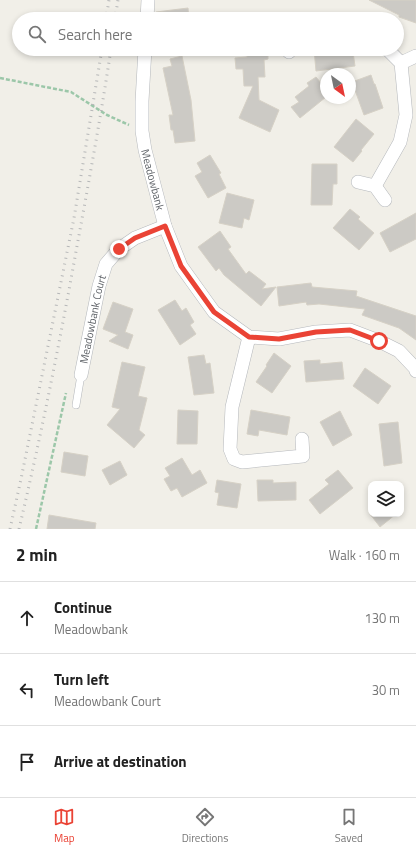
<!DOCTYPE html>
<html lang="en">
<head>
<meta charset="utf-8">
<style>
	body { margin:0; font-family:"Titillium Web",sans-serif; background:#f6f6f6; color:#222 }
	.controls { position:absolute; right:12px; bottom:12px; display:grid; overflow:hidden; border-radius:8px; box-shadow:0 2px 6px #0003 }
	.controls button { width:36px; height:36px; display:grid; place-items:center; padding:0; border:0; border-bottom:1px solid #e0e0e0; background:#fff; color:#222; font:20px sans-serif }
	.compass { position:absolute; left:320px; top:68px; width:36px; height:36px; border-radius:50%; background:#fff; box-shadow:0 2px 6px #0003; rotate:147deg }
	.stop { position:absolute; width:12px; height:12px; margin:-9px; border:3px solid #ea4335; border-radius:50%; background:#fff }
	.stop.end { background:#ea4335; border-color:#fff; box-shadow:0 1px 4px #0008 }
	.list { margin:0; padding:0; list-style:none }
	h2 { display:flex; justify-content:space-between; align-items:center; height:52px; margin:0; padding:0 16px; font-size:17px }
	h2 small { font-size:13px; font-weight:400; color:#767676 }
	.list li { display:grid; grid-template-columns:26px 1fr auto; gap:12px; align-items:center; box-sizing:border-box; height:72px; padding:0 16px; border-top:1px solid #e0e0e0 }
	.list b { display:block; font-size:15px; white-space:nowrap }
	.list p { margin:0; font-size:13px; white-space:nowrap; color:#767676 }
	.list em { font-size:13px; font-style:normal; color:#767676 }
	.icon { flex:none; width:22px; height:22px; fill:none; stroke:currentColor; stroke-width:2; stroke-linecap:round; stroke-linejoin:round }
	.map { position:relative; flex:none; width:416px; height:529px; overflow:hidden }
	.search { position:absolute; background:#fff; box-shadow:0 2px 6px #0003; left:12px; right:12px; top:12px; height:44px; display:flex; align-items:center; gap:10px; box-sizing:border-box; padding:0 14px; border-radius:22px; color:#767676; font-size:15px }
	.sheet { height:268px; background:#fff }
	nav { display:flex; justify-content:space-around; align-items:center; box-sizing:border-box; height:56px; border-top:1px solid #e0e0e0; background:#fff; font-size:11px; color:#767676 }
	nav a { display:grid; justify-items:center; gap:2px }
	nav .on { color:#ea4335 }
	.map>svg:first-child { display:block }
	.building { fill:#cccac5; stroke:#d6d1c6 }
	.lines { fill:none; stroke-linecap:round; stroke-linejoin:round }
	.service-casing { stroke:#b5b8bc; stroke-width:8 }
	.minor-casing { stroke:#b5b8bc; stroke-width:14 }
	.path { stroke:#9cc7a9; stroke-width:2.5; stroke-dasharray:4 2; stroke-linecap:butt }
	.service { stroke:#fff; stroke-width:7 }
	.minor { stroke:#fff; stroke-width:13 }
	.rail { stroke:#b6b7b8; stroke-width:3; stroke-dasharray:1 5; stroke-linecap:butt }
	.route { stroke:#ea4335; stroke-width:5 }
	.labels { text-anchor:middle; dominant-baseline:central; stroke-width:3; stroke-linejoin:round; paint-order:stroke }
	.street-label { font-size:11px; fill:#5f6368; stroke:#fff }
</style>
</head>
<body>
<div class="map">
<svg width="416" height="529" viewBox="0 0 416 529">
	<rect width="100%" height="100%" fill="#f1efe8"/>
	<path class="building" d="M369,0H416V23L399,17V15Z
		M188,8L189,19H156V12Z
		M247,49H268V59L264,60L265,77H258L259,100L279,110L270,132L239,118L253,86H244L243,69H236L235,58L247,57Z
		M314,49H350V52H353L355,66L316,71Z
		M182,56L191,100L195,141L175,143L173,130H171L169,115H173L163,68L172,66L170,59Z
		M371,75L374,84H375L383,108L364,115L352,82Z
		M316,77L326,89V97L300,118L291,107L299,102L295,97L309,86L307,83Z
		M356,119L374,134L361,150L362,151L353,162L334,147Z
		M210,155L221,173L219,174L226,188L208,198L195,176L202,172L197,163Z
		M312,164H337V184H333L332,205H311Z
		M227,193L254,200L249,220L244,218L242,228L219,223Z
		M350,209L360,217L358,219L374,233L359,250L333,228Z
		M416,213V239L390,252L380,233Z
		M220,231L231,247L228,249L246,274L249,271L266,284L262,289L276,287L261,306L224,275L219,268L216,271L198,247Z
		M311,283L312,287L357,291L356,296L416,316V340L399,328L362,315L365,309L319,304L307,305L306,302L279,306L277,287Z
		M175,300L182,311L186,308L194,322L190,325L196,334L180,345L158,310Z
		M113,302L133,309L125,332L133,335L128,349L109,341L118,335L103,329Z
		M274,353L291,366L272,393L256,382L267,366L266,365Z
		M204,355L206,364L210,363L214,393L194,395L188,357Z
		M320,360V364L342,362L344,379L306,382L304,361Z
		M122,362L145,367L138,396L147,398L139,430L145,435L134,448L107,425L120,409L112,407Z
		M365,368L391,386L378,404L353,386Z
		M178,410L198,411L197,444H177Z
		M251,410L290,417L287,435L259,430L258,436L247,434Z
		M340,411L352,435L333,446L320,422Z
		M398,422L402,463L384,466L379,424Z
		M64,452L88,456L85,476L61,472Z
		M182,458L192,475L200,470L207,483L182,497L177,488L171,491L164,479L170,476L165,468Z
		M120,461L127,475L110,485L102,470Z
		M338,470L353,488L320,514L309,500L329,484L325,480Z
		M217,480L241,484L237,508L217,505L219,493L215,492Z
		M257,480H273V483L296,482V500L258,501Z
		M370,514H396L380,527Z
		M49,515L96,523L95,529H47Z"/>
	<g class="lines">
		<g class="service-casing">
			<path id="service" d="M76,405L81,375"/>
		</g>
		<g class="minor-casing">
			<g id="minor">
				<path d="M147,19L148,0"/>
				<path id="s1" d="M145,49L142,101V131L145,150L165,226L181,266L214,312L249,337L279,339L316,332L350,330L379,341L399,351L415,368L416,371"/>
				<path d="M289,52V49"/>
				<path d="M401,63L416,56"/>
				<path d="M358,182L375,186L385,200"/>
				<path d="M375,186L400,142L406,115L401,63L387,49"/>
				<path d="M249,337L232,407L230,449L234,459L242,462L303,456L302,439"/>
				<path id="s2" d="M81,375L99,286L106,264L119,249L135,238L165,226"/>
			</g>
		</g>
		<path class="path" d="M0,78L71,92L107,115L129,125
			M36,529L66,393"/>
		<use href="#service" class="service"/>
		<use href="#minor" class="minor"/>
		<path class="rail" d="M106,19L109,0
			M115,19L118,0
			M10,529L21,479L74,218L102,49
			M19,529C41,436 60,341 77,246C89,181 101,115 111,49"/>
	</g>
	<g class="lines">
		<path class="route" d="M119,249L135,238L165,226L181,266L214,312L249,337L279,339L316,332L350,330L379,341"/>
	</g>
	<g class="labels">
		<g class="street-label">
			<text stroke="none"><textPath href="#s1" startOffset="132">Meadowbank</textPath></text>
			<text stroke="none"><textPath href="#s2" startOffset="57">Meadowbank Court</textPath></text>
		</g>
	</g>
</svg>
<div class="controls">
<button><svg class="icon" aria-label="layers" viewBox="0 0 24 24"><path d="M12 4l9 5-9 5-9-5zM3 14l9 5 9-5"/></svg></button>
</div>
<svg class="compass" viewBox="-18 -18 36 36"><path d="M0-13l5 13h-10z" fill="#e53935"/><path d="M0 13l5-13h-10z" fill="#767676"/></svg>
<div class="stop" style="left:379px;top:341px"></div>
<div class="stop end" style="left:119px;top:249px"></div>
<div class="search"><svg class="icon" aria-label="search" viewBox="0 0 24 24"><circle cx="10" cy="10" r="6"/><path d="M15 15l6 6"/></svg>Search here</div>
</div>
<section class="sheet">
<h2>2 min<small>Walk · 160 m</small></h2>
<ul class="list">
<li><svg class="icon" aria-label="ahead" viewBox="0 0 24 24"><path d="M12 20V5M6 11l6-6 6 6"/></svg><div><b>Continue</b><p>Meadowbank</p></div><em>130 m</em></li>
<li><svg class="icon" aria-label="left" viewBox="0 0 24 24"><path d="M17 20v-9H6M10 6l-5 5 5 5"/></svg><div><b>Turn left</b><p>Meadowbank Court</p></div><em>30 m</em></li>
<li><svg class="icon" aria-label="arrive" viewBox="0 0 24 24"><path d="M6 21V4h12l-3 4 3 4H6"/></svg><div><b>Arrive at destination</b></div></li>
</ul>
</section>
<nav>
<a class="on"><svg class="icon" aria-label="map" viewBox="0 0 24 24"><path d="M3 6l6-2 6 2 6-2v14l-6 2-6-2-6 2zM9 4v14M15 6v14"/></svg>Map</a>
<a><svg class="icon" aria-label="directions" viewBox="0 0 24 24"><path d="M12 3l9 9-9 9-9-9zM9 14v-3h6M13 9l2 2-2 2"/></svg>Directions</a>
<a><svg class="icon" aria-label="saved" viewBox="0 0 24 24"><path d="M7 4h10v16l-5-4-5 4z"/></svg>Saved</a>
</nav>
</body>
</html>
